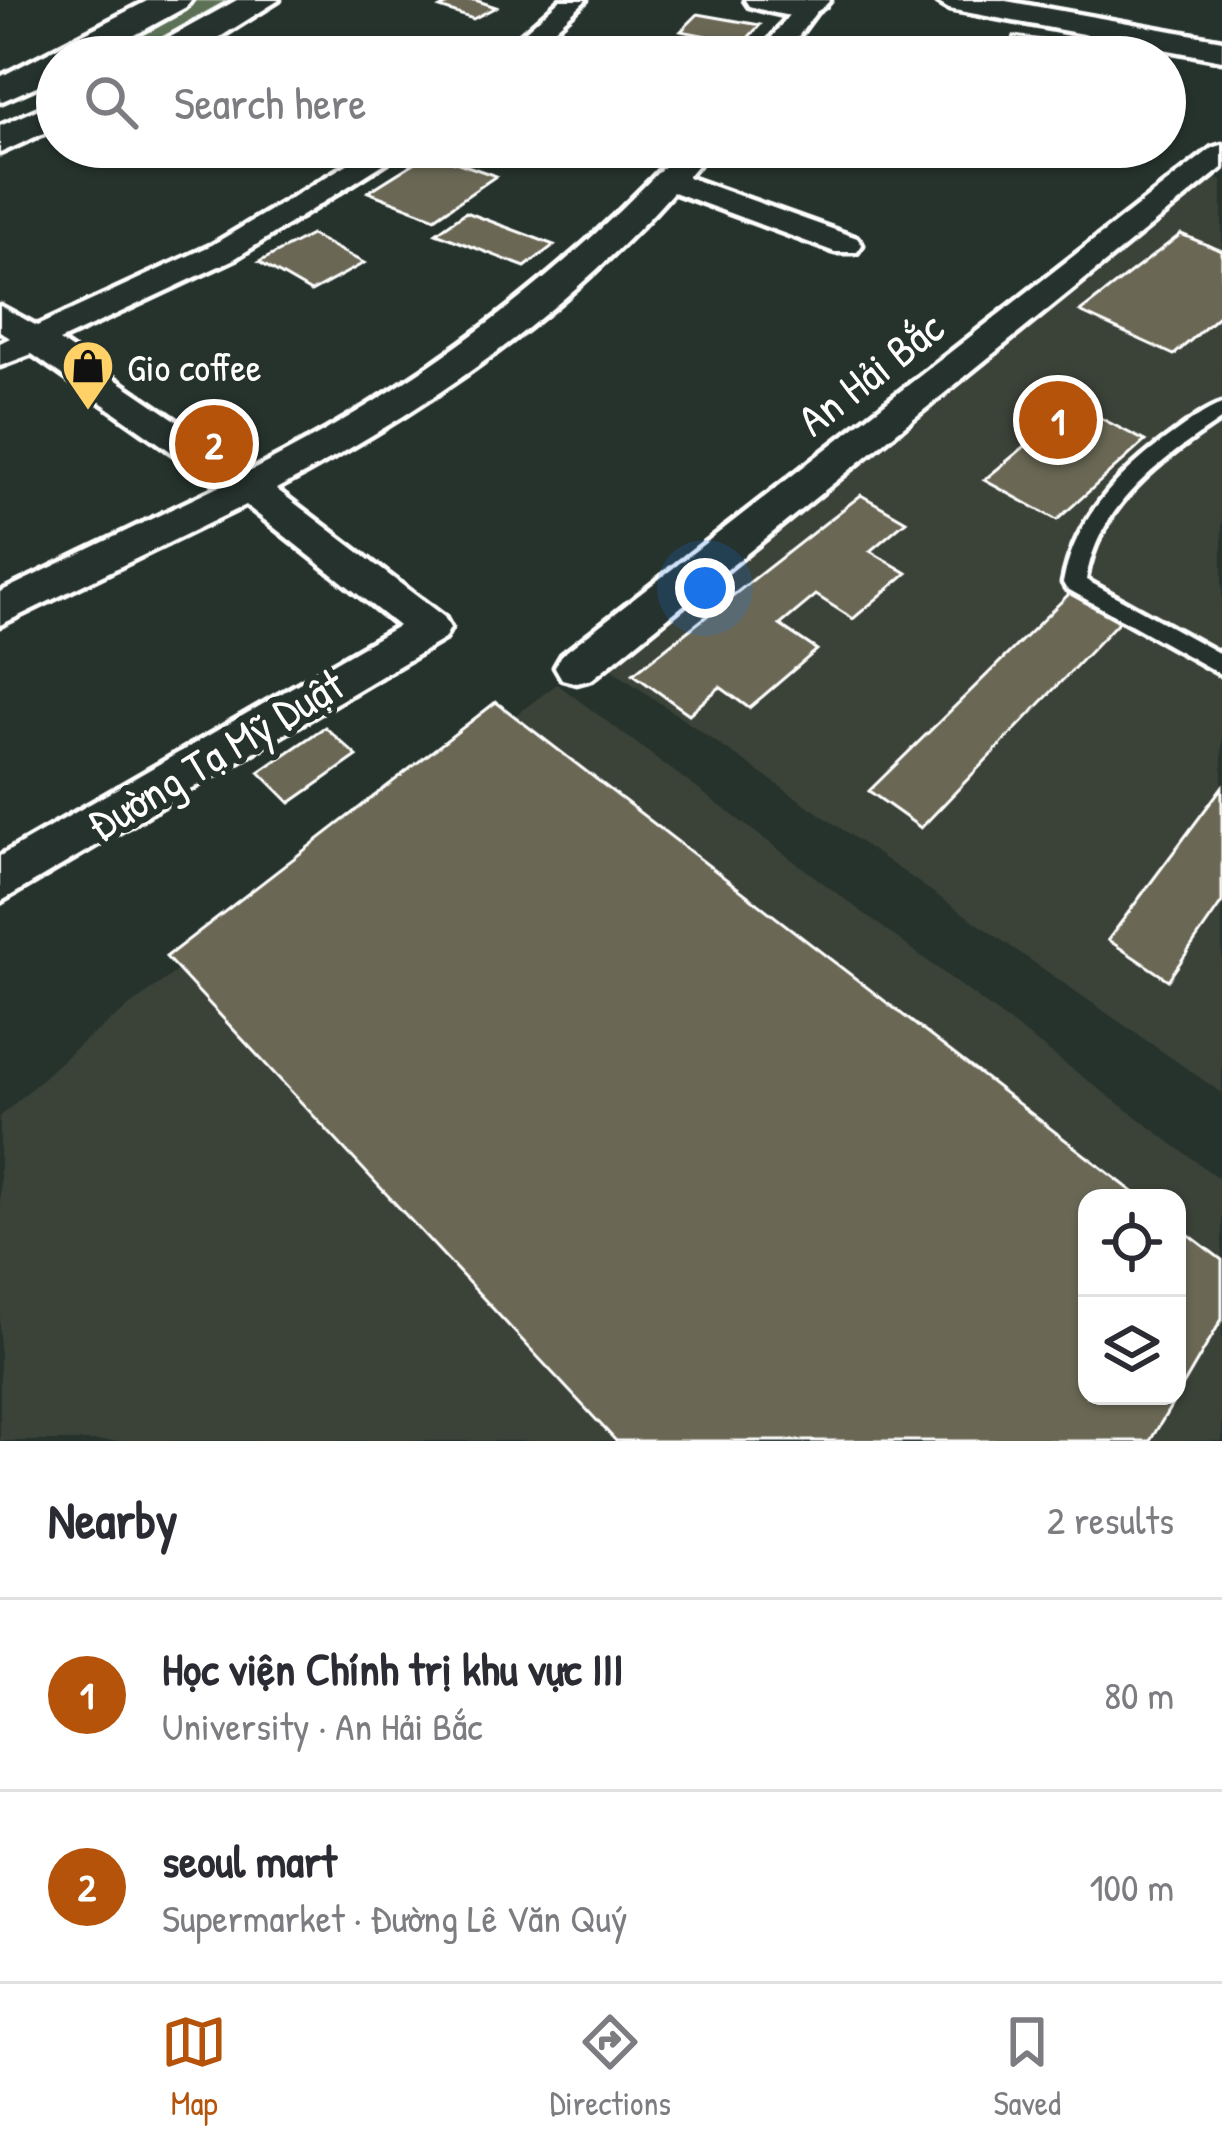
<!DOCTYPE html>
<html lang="en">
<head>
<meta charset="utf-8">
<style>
	body { margin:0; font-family:"Patrick Hand",sans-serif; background:#f7f7f7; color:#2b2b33 }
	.controls { position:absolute; right:36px; bottom:36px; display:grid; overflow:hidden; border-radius:24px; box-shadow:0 3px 9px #0004 }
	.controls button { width:108px; height:108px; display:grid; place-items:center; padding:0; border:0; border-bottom:3px solid #e1e1e2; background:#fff; color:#2b2b33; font:60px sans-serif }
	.you { position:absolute; left:705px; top:588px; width:42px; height:42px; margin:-30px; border:9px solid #fff; border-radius:50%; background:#1a73e8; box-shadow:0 0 0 18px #1a73e833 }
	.badge { display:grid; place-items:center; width:78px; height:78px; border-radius:50%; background:#b45309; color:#fff; font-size:39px; font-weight:700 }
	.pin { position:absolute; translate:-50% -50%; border:6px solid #fff; box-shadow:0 3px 12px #0006 }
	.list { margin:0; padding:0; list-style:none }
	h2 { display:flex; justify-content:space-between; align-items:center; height:156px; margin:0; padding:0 48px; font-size:51px }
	h2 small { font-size:39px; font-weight:400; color:#7c7c81 }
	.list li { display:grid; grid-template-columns:78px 1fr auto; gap:36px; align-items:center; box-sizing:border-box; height:192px; padding:0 48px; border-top:3px solid #e1e1e2 }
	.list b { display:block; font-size:45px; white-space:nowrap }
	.list p { margin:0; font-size:39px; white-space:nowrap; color:#7c7c81 }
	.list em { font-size:39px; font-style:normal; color:#7c7c81 }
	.icon { flex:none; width:66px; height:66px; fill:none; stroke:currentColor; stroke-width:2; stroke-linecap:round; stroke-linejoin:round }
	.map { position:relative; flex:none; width:1222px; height:1441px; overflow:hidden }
	.search { position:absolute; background:#fff; box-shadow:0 3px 9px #0004; left:36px; right:36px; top:36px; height:132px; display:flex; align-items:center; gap:30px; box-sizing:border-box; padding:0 42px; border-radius:66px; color:#7c7c81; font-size:45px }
	.sheet { height:540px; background:#fff }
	nav { display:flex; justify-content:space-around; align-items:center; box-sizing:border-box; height:168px; border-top:3px solid #e1e1e2; background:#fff; font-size:33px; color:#7c7c81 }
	nav a { display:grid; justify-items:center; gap:6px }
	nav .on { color:#b45309 }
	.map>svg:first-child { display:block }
	.built { fill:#3b4339; fill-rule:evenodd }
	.green { fill:#5b7155; stroke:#adb8aa; stroke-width:3 }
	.building { fill:#6b6754; stroke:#fff; stroke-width:3 }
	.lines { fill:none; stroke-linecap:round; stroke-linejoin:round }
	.service-casing { stroke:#fff; stroke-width:9 }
	.minor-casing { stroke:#fff; stroke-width:9 }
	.tertiary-casing { stroke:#fff; stroke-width:9 }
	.secondary-casing { stroke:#fff; stroke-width:9 }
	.service { fill:#26332d; fill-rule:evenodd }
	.minor { fill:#26332d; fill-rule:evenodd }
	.tertiary { fill:#26332d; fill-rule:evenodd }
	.secondary { fill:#26332d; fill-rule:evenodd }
	.labels { text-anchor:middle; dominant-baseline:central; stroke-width:12; stroke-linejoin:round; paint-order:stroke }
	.far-poi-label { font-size:39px; fill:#fff; stroke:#26332d; text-anchor:start }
	.street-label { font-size:45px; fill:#fff; stroke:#26332d }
</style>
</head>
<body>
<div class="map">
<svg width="1222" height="1441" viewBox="0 0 1222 1441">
	<rect width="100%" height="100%" fill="#26332d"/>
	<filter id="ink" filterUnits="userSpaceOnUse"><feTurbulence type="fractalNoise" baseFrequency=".00833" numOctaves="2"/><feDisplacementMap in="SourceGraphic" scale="24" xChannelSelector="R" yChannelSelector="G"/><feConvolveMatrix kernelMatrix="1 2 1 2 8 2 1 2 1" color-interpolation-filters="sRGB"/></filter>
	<g filter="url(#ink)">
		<path class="built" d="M1200,173L1222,181V1093L598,660Z
			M557,684L1222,1181V1441H0V1117L80,1044ZM1087,1198H1177V1396H1087Z"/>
		<path class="green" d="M196,0H229L128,57H92Z"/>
		<path class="building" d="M456,0H475L496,7L473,19L440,8Z
			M698,14L760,25L743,43L681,31Z
			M1014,36L1098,48L1094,57H1006Z
			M558,39L642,57H537Z
			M575,147H634L621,159Z
			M430,153L496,176L435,218L368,192Z
			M466,212L554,245L525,267L436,233Z
			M1181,234L1222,251V313L1174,355L1080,312Z
			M311,235L364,263L311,292L259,262Z
			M1075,405L1145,441L1057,520L984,480Z
			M861,495L906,521L870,551L907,573L853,619L816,595L780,625L817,650L749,708L720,687L689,714L633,674Z
			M1073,590L1123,617L921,828L869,791Z
			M496,702L1141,1198H1087V1396H1177L1150,1441H616L166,957Z
			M325,727L357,756L290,803L259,772Z
			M1222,787V902L1168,980L1108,940Z
			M1177,1226L1222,1260V1319L1177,1396Z"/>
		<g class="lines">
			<g class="service-casing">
				<path id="service" d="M1222,404V419C1162,459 1098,504 1086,580L1222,655V675L1066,588L1063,583C1075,517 1120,472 1173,434C1189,423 1204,410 1222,404Z"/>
			</g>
			<g class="minor-casing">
				<path id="minor" d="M560,0H586L524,57H496Z
					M807,1L819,8L783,57H757L798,3Z
					M1121,23L1134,31L1124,57H1098L1108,31Z
					M1222,145V168L592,679L577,683L562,679L555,667L562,655L1212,148Z
					M376,147H410L234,259L59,341L251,471C415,387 558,282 682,147H712L687,177L857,238L862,245L857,252H835L673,192C563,316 423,412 276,489L444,617L450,628L444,639L0,902V856L398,626L246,505L0,625V592L220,486L32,354L0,366V343L10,338L0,331V306L37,326L212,245Z
					M936,147H972L973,149L959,158L940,153Z"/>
			</g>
			<g class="tertiary-casing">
				<path id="tertiary" d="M745,0H830C810,26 778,14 749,6Z
					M934,0H1000L1222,40V60L949,9Z"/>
			</g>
			<g class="secondary-casing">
				<path id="secondary" d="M149,0H191L186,7L95,57H57V77L0,102V77Z
					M237,0H279L188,57H144L149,49Z
					M57,101V127L0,153V126Z"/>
			</g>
			<use href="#service" class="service"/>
			<use href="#minor" class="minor"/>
			<use href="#tertiary" class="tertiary"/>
			<use href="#secondary" class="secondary"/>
		</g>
	</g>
	<defs>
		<g id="shop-pin" transform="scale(2.7)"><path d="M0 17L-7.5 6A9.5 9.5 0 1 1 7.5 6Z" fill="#ffd166" stroke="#26332d"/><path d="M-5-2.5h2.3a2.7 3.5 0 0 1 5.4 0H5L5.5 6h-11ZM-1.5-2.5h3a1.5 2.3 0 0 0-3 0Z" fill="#111"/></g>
	</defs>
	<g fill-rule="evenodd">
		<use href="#shop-pin" x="88" y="366"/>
	</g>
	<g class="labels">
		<g class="far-poi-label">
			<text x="127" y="366">Gio coffee</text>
		</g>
		<g class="street-label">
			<text transform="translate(870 373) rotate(-38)">An Hải Bắc</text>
			<text transform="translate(215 754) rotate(-31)">Đường Tạ Mỹ Duật</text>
		</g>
	</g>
</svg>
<div class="controls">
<button><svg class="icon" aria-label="locate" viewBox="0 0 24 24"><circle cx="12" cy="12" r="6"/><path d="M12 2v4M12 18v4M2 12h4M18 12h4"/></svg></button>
<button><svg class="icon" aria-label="layers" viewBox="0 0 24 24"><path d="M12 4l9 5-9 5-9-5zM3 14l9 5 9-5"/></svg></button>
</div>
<div class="you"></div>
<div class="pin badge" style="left:1058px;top:420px">1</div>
<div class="pin badge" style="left:214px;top:444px">2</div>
<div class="search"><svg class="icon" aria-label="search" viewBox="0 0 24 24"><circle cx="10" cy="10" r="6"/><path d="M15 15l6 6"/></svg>Search here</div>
</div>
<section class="sheet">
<h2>Nearby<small>2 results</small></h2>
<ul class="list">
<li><span class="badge">1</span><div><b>Học viện Chính trị khu vực III</b><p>University · An Hải Bắc</p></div><em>80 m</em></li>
<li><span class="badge">2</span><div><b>seoul mart</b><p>Supermarket · Đường Lê Văn Quý</p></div><em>100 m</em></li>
</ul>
</section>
<nav>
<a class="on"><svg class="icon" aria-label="map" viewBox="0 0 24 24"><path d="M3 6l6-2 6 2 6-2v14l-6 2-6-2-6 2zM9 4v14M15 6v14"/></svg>Map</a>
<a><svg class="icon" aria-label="directions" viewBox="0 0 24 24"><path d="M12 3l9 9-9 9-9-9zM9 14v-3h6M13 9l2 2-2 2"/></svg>Directions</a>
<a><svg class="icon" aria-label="saved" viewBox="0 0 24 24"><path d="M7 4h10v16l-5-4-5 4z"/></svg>Saved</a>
</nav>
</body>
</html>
